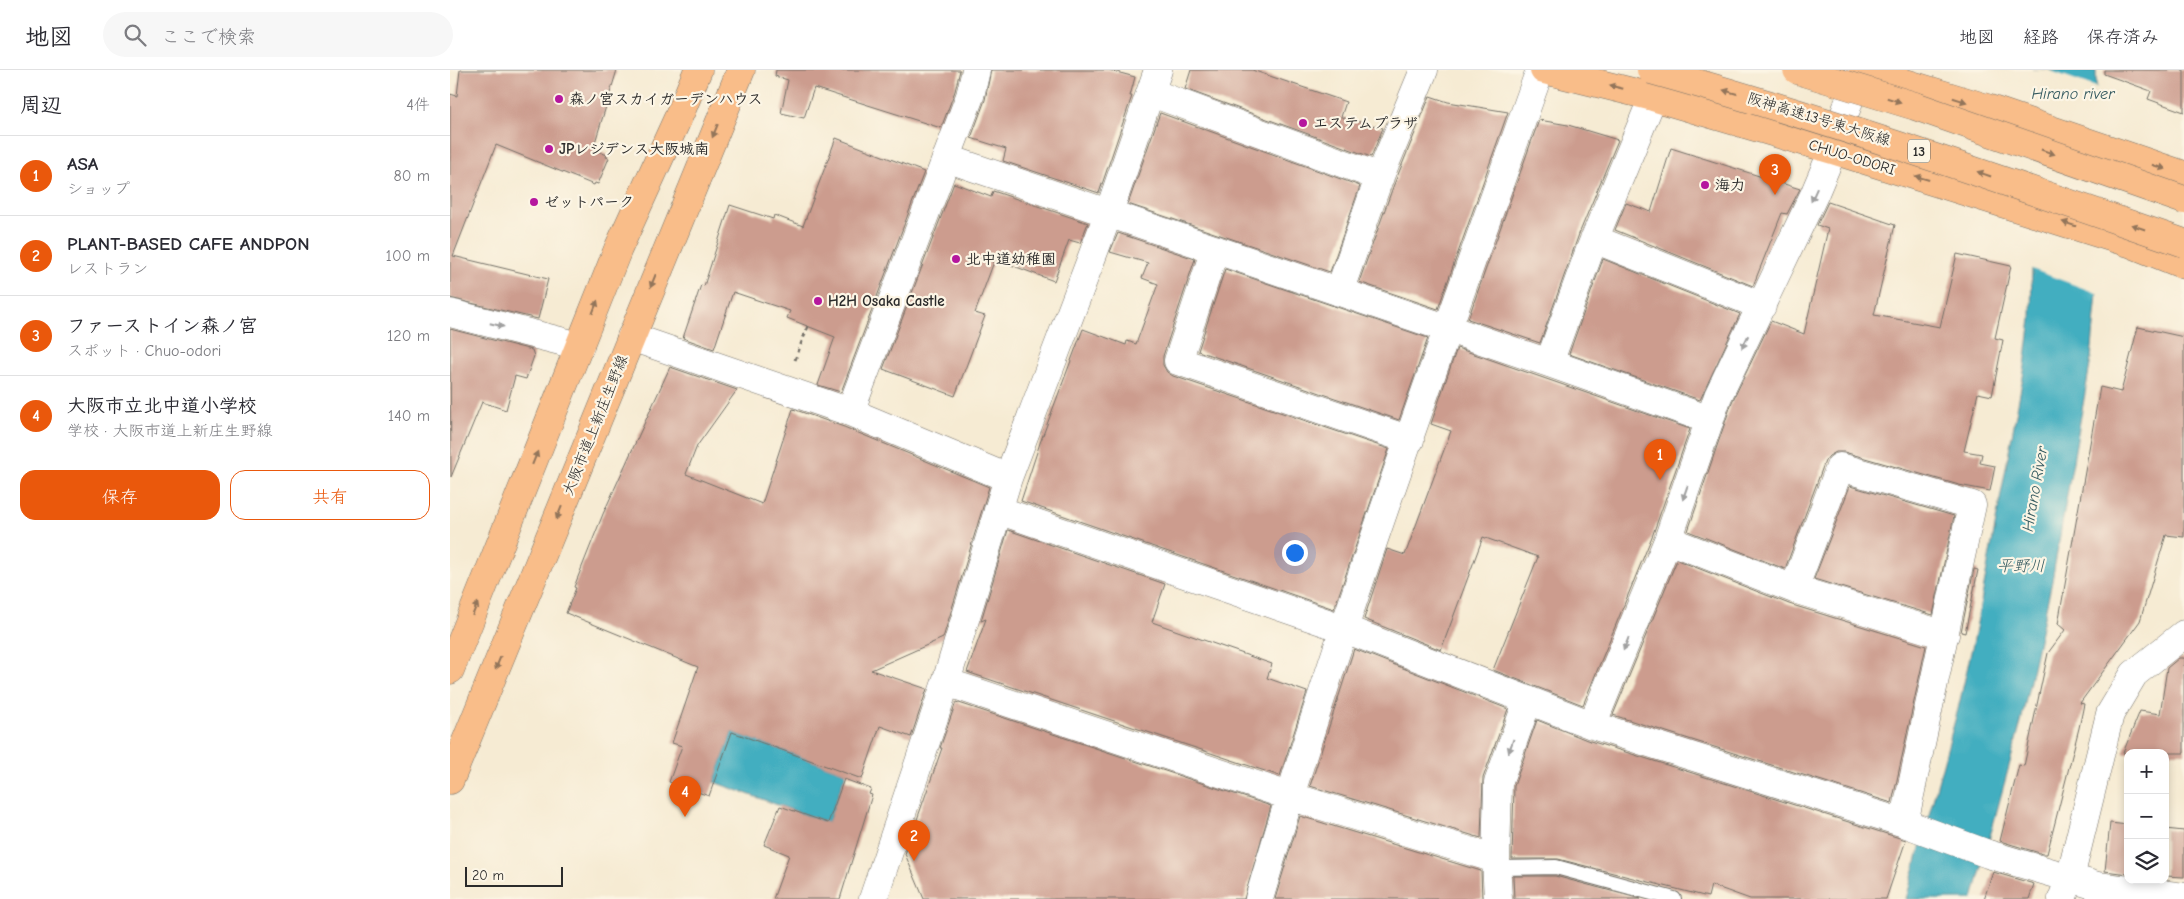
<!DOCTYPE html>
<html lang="ja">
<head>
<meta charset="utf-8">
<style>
	body { margin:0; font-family:"Comic Neue","Klee One",sans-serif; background:#f7f7f7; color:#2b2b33 }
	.controls { position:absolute; right:15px; bottom:15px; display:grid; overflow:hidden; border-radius:10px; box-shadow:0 2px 8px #0003 }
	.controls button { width:45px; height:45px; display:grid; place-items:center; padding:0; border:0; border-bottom:1px solid #e1e1e2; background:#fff; color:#2b2b33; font:25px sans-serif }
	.scale { position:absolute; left:15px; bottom:12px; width:98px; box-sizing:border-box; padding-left:5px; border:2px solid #2b2b2b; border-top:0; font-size:14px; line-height:18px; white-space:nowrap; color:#2b2b2b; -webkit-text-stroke:4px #fcf5e5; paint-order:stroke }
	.you { position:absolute; left:844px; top:482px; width:18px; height:18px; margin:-12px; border:4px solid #fff; border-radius:50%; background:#1a73e8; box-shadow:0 0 0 8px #1a73e833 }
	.badge { display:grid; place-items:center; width:32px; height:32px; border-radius:50%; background:#ea580c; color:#fff; font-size:16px; font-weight:700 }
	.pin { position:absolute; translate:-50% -41px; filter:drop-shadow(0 1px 2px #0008) }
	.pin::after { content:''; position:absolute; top:26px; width:18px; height:15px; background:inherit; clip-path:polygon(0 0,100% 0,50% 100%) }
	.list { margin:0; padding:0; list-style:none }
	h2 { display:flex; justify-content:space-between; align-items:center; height:65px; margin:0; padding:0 20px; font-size:21px }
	h2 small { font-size:16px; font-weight:400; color:#7c7c81 }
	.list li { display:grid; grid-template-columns:32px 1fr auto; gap:15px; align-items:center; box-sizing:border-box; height:80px; padding:0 20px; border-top:1px solid #e1e1e2 }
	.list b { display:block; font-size:19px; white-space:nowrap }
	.list p { margin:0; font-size:16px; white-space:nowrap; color:#7c7c81 }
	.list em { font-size:16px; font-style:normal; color:#7c7c81 }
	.actions { display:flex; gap:10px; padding:15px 20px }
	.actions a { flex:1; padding:11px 0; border:1px solid #ea580c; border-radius:15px; text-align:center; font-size:18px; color:#ea580c }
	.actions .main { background:#ea580c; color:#fff }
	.icon { flex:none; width:28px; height:28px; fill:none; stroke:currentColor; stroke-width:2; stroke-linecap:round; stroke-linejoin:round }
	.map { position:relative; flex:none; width:1734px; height:829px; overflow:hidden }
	header { display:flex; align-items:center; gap:30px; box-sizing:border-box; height:70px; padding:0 25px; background:#fff; border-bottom:1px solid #e1e1e2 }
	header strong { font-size:24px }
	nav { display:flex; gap:28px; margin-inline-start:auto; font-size:18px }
	.search { width:350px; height:45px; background:#f7f7f7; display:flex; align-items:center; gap:12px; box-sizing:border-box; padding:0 18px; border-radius:28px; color:#7c7c81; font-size:19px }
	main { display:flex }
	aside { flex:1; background:#fff }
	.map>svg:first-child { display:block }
	.water { fill:#42aec0; stroke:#366c76 }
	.pier { fill:#f6ebd3 }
	.building { fill:#cc9c8e }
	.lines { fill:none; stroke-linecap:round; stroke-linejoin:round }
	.service-casing { stroke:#726e66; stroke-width:16 }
	.minor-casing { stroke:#726e66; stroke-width:29 }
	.tertiary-casing { stroke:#726e66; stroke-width:29 }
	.primary-casing { stroke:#726e66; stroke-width:29 }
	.path { stroke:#726e66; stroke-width:3; stroke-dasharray:4 4; stroke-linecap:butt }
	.service { stroke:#fff; stroke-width:14 }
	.minor { stroke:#fff; stroke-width:28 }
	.tertiary { stroke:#fff; stroke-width:28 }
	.primary { stroke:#f9bd89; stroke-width:28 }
	.motorway-bridge-casing { stroke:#726e66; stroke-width:29; stroke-linecap:butt }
	.motorway-bridge { stroke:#f9bd89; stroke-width:28 }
	.oneway { fill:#92745a }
	.oneway2 { fill:#a0a0a0 }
	.poi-dot { fill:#b5179e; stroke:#fcf5e5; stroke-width:2 }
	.labels { text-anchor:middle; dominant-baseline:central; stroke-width:4.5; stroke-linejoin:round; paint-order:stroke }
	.shield { fill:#fcf5e5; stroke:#6a6863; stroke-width:1 }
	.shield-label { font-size:14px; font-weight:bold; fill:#2b2b2b }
	.poi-label { font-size:15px; font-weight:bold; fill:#2b2b2b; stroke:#fcf5e5; text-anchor:start }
	.street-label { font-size:15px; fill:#2b2b2b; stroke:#fcf5e5 }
	.water-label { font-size:16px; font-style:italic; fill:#33595f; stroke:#fcf5e5 }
</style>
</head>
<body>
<header>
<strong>地図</strong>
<div class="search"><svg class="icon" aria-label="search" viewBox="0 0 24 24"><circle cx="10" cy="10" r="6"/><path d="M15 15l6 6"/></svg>ここで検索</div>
<nav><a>地図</a><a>経路</a><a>保存済み</a></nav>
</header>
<main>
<aside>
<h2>周辺<small>4件</small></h2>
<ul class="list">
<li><span class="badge">1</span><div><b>ASA</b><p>ショップ</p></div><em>80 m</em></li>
<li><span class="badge">2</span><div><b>PLANT-BASED CAFE ANDPON</b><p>レストラン</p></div><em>100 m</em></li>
<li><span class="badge">3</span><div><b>ファーストイン森ノ宮</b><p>スポット · Chuo-odori</p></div><em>120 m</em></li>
<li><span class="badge">4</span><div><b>大阪市立北中道小学校</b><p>学校 · 大阪市道上新庄生野線</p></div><em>140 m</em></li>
</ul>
<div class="actions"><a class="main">保存</a><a>共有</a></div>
</aside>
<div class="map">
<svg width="1734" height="829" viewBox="0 0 1734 829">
	<rect width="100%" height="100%" fill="#fcf5e5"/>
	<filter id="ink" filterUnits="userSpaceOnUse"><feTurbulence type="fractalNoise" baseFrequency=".02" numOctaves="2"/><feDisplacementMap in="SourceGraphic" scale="10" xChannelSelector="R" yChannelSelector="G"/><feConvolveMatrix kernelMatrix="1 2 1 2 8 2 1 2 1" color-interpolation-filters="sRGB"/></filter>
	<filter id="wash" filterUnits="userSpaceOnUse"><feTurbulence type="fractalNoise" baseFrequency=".0096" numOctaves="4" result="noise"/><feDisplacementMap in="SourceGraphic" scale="20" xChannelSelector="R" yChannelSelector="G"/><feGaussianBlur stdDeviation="1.12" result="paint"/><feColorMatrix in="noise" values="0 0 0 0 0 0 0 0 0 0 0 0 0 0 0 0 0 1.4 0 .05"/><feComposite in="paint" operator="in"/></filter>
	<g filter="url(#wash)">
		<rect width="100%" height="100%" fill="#f6ebd3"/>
		<path class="water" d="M1582,0H1646L1647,223L1641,289L1602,511L1571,652L1523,829H1456L1508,639L1524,569L1575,296L1581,249L1585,33Z
			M282,662L396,703L378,753L264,712Z"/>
		<path class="pier" d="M1579,0H1598L1649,18V224L1579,198L1582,33Z"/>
		<g id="blocks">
			<path class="building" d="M10,0H167L143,79L157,85L156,87L159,88L148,114L145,113L144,115L46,75L3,186L98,209L88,249L0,228V24L7,26Z
				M326,0H510L505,21L491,58L364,18L354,48L331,43L338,10L325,6Z
				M541,0H659L685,7L680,26H682L649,123L553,91L556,79L521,68L535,30Z
				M741,0H802L896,32L891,47L933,58L921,87L735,19Z
				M1654,0H1734V42L1698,29L1701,21L1654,4Z
				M980,26L998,32L1058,42L988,239L909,212L943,117Z
				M710,43L910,116L880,202L678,134Z
				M1089,50L1118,55L1168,70L1129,164L1090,273L1018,249Z
				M386,68L474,102L391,322L368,315L385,267L337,248L340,241L283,222L264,279L233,268L251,215L254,216L280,135L323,149L324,145L353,156Z
				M1221,78L1350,119L1337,144L1332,143L1303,216L1165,160L1176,133L1201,142Z
				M504,113L541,127L543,121L638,153L630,173L619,170L604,211L545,189L525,243L535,246L505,326L433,299Z
				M1378,132L1445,155L1424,245L1490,257L1507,184L1561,196L1545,268L1553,270L1542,326L1528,323L1514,381L1532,384L1530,393L1545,396L1540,421L1509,415L1394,382H1386L1379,386L1375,391L1335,499L1238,461L1282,332L1321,251L1354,264L1378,159L1367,155Z
				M668,163L745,189L713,286V295L717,302L723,306L939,379L884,539L571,431L590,373L633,259L676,275L677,271L686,274L708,214L692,208L698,193L660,182Z
				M1153,189L1290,244L1250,330L1119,284Z
				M775,199L978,268L949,350L748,281Z
				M1688,257L1734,267V467L1716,465L1690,551L1630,633L1634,634L1629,658L1597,784H1593L1550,771L1569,695L1574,696L1598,583L1615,560L1608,554L1650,317L1671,322Z
				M0,259L82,280L84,286L76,309L65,306L56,340L32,332L1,407Z
				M1007,278L1240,359L1203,464L1133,635L1043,600L1088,487L1033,467L991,580L914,549L937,479L955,485L1001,361L981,354Z
				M220,297L287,320L247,376L236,404L312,434L343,339L394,357L539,417L493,568L421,600L477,619L461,667L430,656L412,709L282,662L259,726L219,712L232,676L222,673L248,597L116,543L126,518L124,517L153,444Z
				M1400,416L1504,446L1483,545L1364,509Z
				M558,460L715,514L702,552L822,594L817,608L857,622L830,706L517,602L536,549L531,551Z
				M1227,490L1339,534L1476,576L1442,733L1163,645Z
				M1524,499L1528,500L1515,563L1511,562Z
				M904,579L1058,639L1033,708L1031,768L860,716Z
				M1729,588H1734V683H1673L1690,641L1710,644L1717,598Z
				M506,632L821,736L794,829H474L455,784L492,678H490Z
				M1087,650L1137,670L1456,770L1436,829H1300L1261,815L1258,827L1108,789H1062L1064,716Z
				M394,709L421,719L419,724L422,725L390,829H323L339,785L314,775L330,736L378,753Z
				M850,746L1031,801L1032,829H825Z
				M1660,753L1678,755V804L1655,801Z
				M1715,759L1734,761V807L1715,806Z
				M1543,802L1584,814L1579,829H1534Z
				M1063,806H1105L1191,829H1064Z"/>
		</g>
	</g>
	<g filter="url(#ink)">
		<use href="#blocks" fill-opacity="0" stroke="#726e66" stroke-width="1"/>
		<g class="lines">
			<g class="service-casing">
				<path id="service" d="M1047,798L1106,797L1224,829"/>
			</g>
			<g class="minor-casing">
				<path id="minor" d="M702,23L930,107
					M496,88L1099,293L1260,350
					M1144,169L1312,236
					M765,179L728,291L960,370
					M889,222L928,111L974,0
					M0,243L130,276
					M181,267L400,342L558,408
					M1099,293L1141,177L1203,27
					M400,342L520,26L526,0
					M548,440L895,559L1142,655L1454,753L1538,784L1620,808L1647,816L1734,827
					M1218,470L1344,519L1495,565
					M1344,519L1390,397L1522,435L1454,753
					M496,612L839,726L1046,789
					M1142,655L1218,470L1268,326L1364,125L1383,80L1409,0
					M423,829L496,612L558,408L659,142L708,0
					M809,829C891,549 992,275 1090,0
					M1048,829L1046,789L1048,713L1078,630"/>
			</g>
			<g class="tertiary-casing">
				<path id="tertiary" d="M1612,829L1620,808L1660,644L1684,604L1734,564"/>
			</g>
			<g class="primary-casing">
				<path id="primary" d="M1094,0L1203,27L1383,80L1682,174L1734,195
					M1413,0L1537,38L1734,105
					M0,600L168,179L232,39L248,0
					M0,710L291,0"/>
			</g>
			<path class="path" d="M345,290L358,256"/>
			<use href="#service" class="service"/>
			<use href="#minor" class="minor"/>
			<use href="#tertiary" class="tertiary"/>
			<use href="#primary" class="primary"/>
			<g class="motorway-bridge-casing">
				<path id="motorway-bridge" d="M1201,0C1381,50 1557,112 1734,173
					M1347,0L1465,36L1734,130"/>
			</g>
			<use href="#motorway-bridge" class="motorway-bridge"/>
		</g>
		<defs><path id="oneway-solid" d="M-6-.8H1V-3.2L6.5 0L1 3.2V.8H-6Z" transform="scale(1.25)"/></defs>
		<g class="oneway">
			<use href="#oneway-solid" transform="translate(1166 17) rotate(-166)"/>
			<use href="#oneway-solid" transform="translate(1280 22) rotate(-164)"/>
			<use href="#oneway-solid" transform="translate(1444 30) rotate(17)"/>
			<use href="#oneway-solid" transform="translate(1510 30) rotate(17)"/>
			<use href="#oneway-solid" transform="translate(265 61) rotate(112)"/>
			<use href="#oneway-solid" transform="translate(1598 82) rotate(19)"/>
			<use href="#oneway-solid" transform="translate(1709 97) rotate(18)"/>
			<use href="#oneway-solid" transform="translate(1534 104) rotate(-161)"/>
			<use href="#oneway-solid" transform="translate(1472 108) rotate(-164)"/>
			<use href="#oneway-solid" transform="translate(1619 154) rotate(-162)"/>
			<use href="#oneway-solid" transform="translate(1688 157) rotate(-161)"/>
			<use href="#oneway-solid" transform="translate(203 211) rotate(112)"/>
			<use href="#oneway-solid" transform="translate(145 237) rotate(-69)"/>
			<use href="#oneway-solid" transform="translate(85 388) rotate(-68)"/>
			<use href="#oneway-solid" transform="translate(109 443) rotate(112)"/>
			<use href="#oneway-solid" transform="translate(25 539) rotate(-68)"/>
			<use href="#oneway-solid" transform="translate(48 593) rotate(112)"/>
		</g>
		<g class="oneway2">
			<use href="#oneway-solid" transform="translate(1364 125) rotate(114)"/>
			<use href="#oneway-solid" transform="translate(47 255) rotate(14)"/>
			<use href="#oneway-solid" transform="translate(1295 272) rotate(116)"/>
			<use href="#oneway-solid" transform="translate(1235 423) rotate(109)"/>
			<use href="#oneway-solid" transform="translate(1176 574) rotate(112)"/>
			<use href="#oneway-solid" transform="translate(1061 676) rotate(110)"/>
		</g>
	</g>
	<g class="poi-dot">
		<circle cx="109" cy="29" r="5"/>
		<circle cx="853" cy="53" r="5"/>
		<circle cx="99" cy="79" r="5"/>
		<circle cx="1255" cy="115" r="5"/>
		<circle cx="84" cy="132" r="5"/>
		<circle cx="506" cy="189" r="5"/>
		<circle cx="368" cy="231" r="5"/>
	</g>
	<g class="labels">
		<rect class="shield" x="1458" y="69.5" width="22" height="23" rx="4"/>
		<g class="shield-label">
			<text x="1469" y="81">13</text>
		</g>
		<g class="poi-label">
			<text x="119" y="29">森ノ宮スカイガーデンハウス</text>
			<text x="863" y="53">エステムプラザ</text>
			<text x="109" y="79">JPレジデンス大阪城南</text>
			<text x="1265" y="115">海力</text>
			<text x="94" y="132">ゼットパーク</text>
			<text x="516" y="189">北中道幼稚園</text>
			<text x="378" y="231">H2H Osaka Castle</text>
		</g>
		<g class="street-label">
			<text transform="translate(1369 49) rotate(17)">阪神高速13号東大阪線</text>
			<text transform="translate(1402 87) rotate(17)">CHUO-ODORI</text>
			<text transform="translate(145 355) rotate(-68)">大阪市道上新庄生野線</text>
		</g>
		<g class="water-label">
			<text x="1623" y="24">Hirano river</text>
			<text transform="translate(1585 419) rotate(-80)">Hirano River</text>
			<text x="1571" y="496">平野川</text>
		</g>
	</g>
</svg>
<div class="controls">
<button>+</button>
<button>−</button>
<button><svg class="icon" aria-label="layers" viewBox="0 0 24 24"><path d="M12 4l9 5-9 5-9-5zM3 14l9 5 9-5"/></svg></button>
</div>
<div class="scale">20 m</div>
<div class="you"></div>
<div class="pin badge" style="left:1210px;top:410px">1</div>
<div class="pin badge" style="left:464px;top:791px">2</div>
<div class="pin badge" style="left:1325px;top:125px">3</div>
<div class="pin badge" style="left:235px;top:747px">4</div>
</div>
</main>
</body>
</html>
